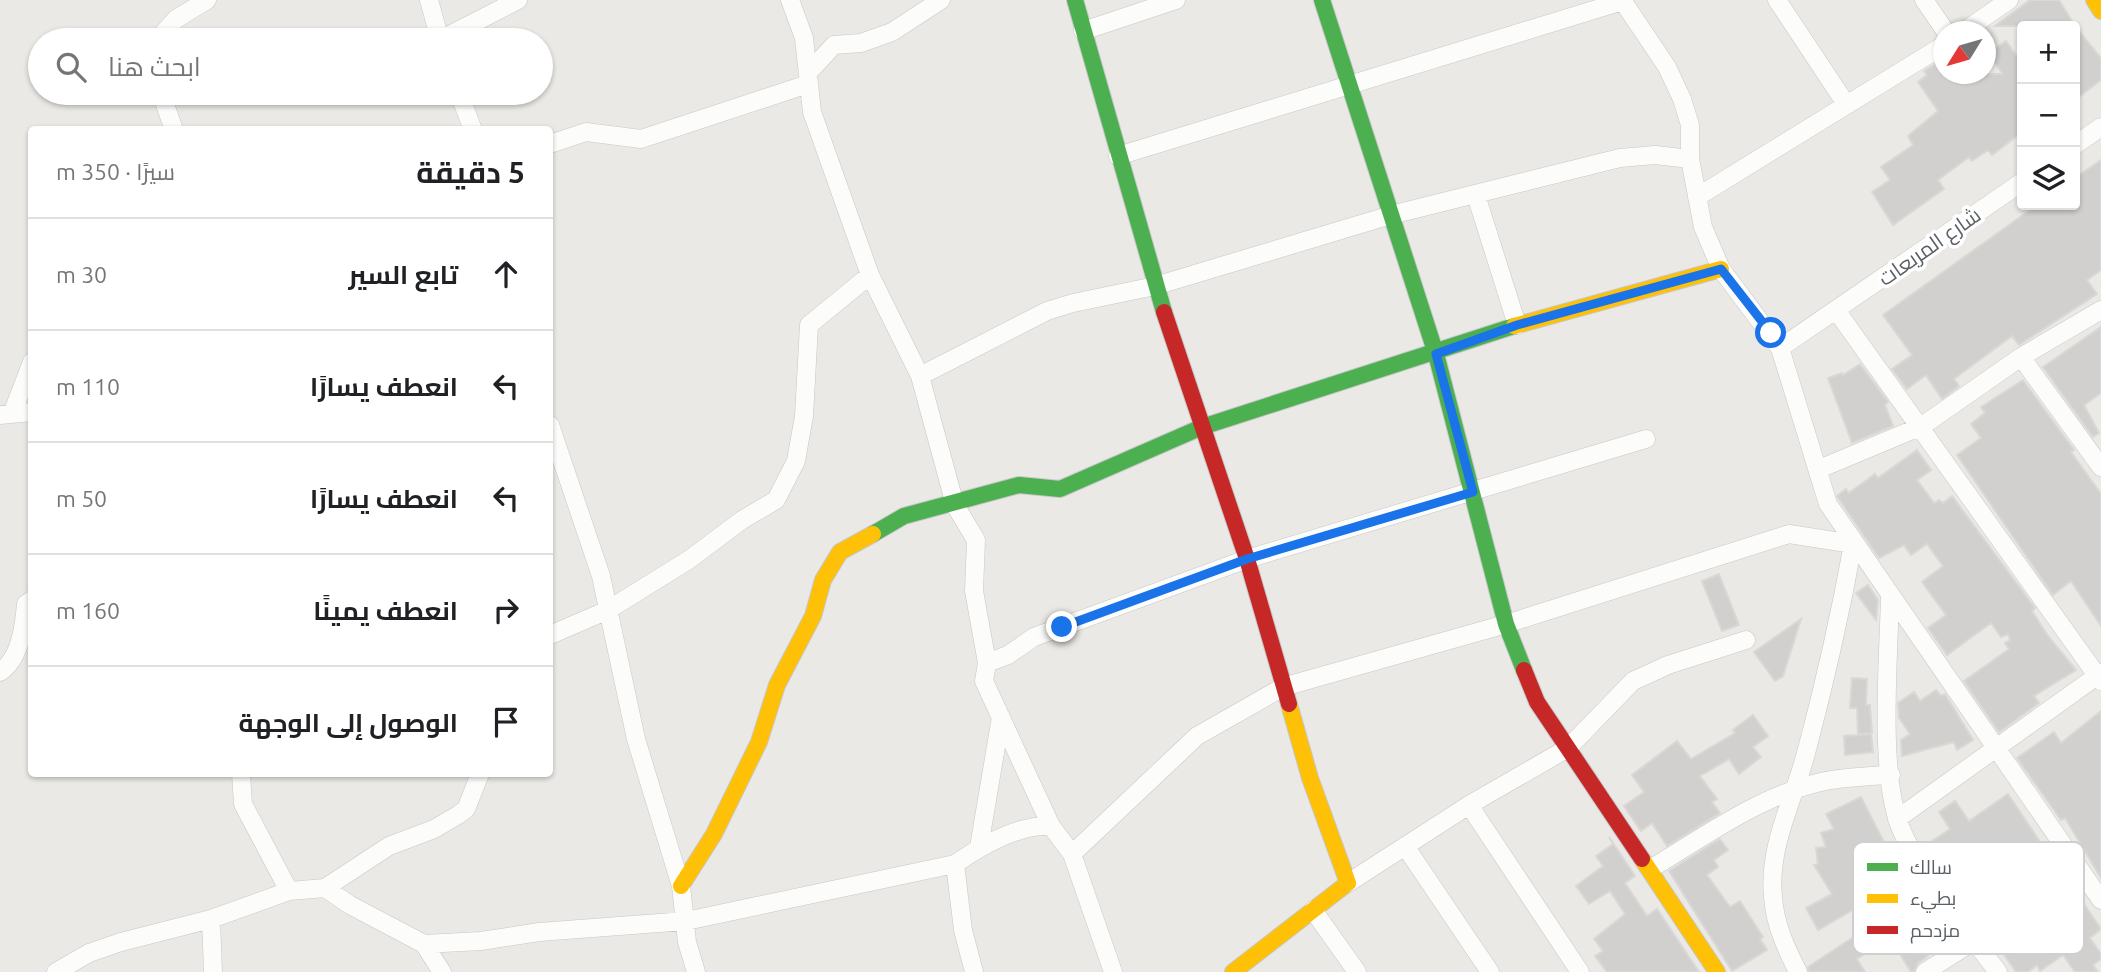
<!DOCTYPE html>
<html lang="ar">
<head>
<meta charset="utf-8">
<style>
	body { margin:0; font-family:Ubuntu,Cairo,sans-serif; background:#f6f6f6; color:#202124; direction:rtl }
	.controls { position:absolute; right:21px; top:21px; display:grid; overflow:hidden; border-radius:7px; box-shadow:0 2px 5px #0004 }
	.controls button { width:63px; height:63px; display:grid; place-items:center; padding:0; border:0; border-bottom:2px solid #e0e0e0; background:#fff; color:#202124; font:35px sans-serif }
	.compass { position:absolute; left:1933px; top:21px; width:63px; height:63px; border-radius:50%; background:#fff; box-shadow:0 2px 5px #0004; rotate:233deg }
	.stop { position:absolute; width:21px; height:21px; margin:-16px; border:5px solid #1a73e8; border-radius:50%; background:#fff }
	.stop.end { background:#1a73e8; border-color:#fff; box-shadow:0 2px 7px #0008 }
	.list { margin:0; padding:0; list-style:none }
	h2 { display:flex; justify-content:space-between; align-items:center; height:91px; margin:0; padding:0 28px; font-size:30px }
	h2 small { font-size:23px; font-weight:400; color:#757577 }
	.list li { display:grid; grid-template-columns:46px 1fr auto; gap:21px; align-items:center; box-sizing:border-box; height:112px; padding:0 28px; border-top:2px solid #e0e0e0 }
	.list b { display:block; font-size:26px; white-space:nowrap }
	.list em { font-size:23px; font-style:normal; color:#757577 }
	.icon { flex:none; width:38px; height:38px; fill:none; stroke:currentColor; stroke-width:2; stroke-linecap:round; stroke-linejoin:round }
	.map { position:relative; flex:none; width:2101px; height:972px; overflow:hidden; direction:ltr }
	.search { position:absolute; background:#fff; box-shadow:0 2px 5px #0004; left:28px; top:28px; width:525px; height:77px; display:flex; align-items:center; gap:18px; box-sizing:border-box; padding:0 24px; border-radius:38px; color:#757577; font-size:26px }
	.panel { position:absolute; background:#fff; box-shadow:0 2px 5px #0004; left:28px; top:126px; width:525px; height:651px; border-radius:7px; direction:rtl }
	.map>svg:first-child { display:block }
	.building { fill:#d2d0cf; stroke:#dad8d5; stroke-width:2 }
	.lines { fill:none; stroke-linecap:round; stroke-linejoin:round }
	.street-casing { stroke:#c7c7c7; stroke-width:19 }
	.fast-casing { stroke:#c6c7c7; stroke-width:18 }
	.slow-casing { stroke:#c6c7c7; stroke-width:18 }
	.jam-casing { stroke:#c6c7c7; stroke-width:18 }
	.street { stroke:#fcfcfb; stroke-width:18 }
	.fast { stroke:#4caf50; stroke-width:16 }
	.slow { stroke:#ffc107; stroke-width:16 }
	.jam { stroke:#c62828; stroke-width:16 }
	.route { stroke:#1a73e8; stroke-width:9 }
	.labels { text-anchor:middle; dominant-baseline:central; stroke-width:7; stroke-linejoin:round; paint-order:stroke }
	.street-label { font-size:21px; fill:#5b6064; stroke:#fff }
	.key { fill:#fff; stroke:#cecfd0; stroke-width:2 }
	.key-label { font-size:19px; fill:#5b6064 }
</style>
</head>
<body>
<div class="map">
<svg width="2101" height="972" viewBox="0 0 2101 972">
	<rect width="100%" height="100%" fill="#ebe9e6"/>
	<path class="building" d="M2030,0H2059L2075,26H1995Z
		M2075,26L2101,58V80L2075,100Z
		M2006,41L2022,64V132L1992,155L1988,150L1972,161L1969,157L1938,180L1944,189L1893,225L1872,192L1890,180L1881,167L1913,145L1908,136L1938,111L1918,82L1927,75L1924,71L1943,59V74H2003L1988,54Z
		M2101,160V270L2087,280L2097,294L2019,345L2012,336L1954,379L1959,386L1942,399L1926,375L1907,389L1892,369L1912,355L1883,315L2037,205H2075V178Z
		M2101,327V393L2084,405L2099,433L2093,437L2043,367Z
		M1860,364L1888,402L1885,405L1893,426L1852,443L1828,378L1842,373L1843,375Z
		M2023,380L2074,450L2071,452L2101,494V626L2071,581L2053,595L1957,455L1981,438L1971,424L1985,413L1981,407Z
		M1917,450L1931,470L1917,480L1934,503L1939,500L1943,503L1952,496L2035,608L2032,611L2048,636L2076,670L2034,696L2039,703L1999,732L1964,681L2009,649L2005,643L2010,640L2008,634L2001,637L1991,623L1947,655L1928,628L1946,615L1922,582L1943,566L1927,544L1911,555L1904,545L1879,558L1837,496L1846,489L1849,493L1875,474L1878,478Z
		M1719,574L1739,625L1722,631L1702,581Z
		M1868,585L1878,600L1876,620L1856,593Z
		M1801,619L1783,676L1775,681L1754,652Z
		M1852,678L1867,679L1866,705H1870L1872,733L1858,734L1857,708H1850Z
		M1936,690L1941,696L1945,694L1973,740L1957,750L1954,742L1902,756L1901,740L1910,734L1899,718L1898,703L1914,692L1920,701Z
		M2101,711V878L2065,818L2061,820L2017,758L2054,732L2061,743Z
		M1753,715L1768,736L1753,747L1761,757L1739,774L1729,759L1700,776L1717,799L1712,802L1720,813L1667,846L1652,823L1641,831L1624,806L1644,792L1632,775L1677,741L1691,759L1735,733L1733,730Z
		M1871,734L1873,752L1845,755L1844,736Z
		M2008,794L2051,858L2036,869L2052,892L2069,882L2101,929L2090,938L2101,954V959L2093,965L2098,972H2075L2063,955L2040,971L2037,965L2028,972H2016L1978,917L1997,904L1971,867L1969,869L1963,860L1944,871L1926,845L1950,829L1939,812L1955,801L1969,821Z
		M1861,797L1889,852L1907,877L1905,879L1918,906L1912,910L1929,938L1921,943L1928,956L1918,963L1914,972H1911L1890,938L1857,959L1865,972H1809L1808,967L1893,911L1882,893L1818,930L1806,908L1832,894L1814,865L1818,864L1816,848L1826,847L1821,833L1834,829L1826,814Z
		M1609,837L1635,876L1625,883L1647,916L1657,909L1699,972H1607L1595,956L1603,951L1594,939L1625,914L1610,891L1589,904L1576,886L1603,866L1596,856L1613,844Z
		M1720,839L1728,850L1714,860L1718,867L1707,875L1730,907L1740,901L1763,937L1760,939L1767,950L1732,971L1669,871Z"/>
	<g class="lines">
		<g class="street-casing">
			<path id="street" d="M429,0L440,40
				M790,0L804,38L812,112L870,275L920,376L955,505L976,540L974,591L987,663
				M1622,0L1667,67L1682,99L1690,125V159L1703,227L1721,269L1780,348L1828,504L2101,900
				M1777,0L1846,104
				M1924,0L1946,32
				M1083,31L1176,0
				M1963,32L2009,0
				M157,40L176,19L207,0
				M440,40L518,0
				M808,73L834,45L861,43L892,32L941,0
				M161,93L174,130
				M459,93L473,130
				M550,144L586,132L641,139L808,84
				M2075,145L2101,127
				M1118,156L1623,1
				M1476,195L1517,325
				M1697,197L1944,45
				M1836,310L2101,681
				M1780,348L2022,182
				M2021,357L2101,467
				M920,376L1047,311L1073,303L1155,286L1391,215L1620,158L1655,155L1690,159
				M12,414L32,362
				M0,415L32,412
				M550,425L601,576L636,739L681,886L687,942L696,972
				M1819,469L1922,426L2021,357L2101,310
				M1890,594C1889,656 1878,774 1901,829C1921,876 1967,931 1998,972
				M550,635L608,610L690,559L742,520L776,500L796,461L804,416L809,325L870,275
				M0,672C20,659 24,627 26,604L32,600
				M241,774L243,804L289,891
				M1469,805L1580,972
				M1897,819L2101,673
				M1051,826L984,681L987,663L1008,655L1034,637L1247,559L1646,439
				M1405,846L1490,972
				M979,847L1001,717
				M1072,854L1197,736L1283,687L1506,624L1789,534L1853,544
				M955,864L963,930L974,972
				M1650,869C1704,837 1759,796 1821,782C1844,777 1868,776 1891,775
				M1348,883L1469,805L1568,748L1633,681L1668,665L1746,640
				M325,888L350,905L424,944L442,972
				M1313,910L1357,972
				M211,919L213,972
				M424,944L481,941L539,932L686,921L955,864C981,846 1018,824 1051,826L1072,854L1113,972
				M56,972L89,953L121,942L211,919L289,891L325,888L389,846L434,829L458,815L466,809L480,774
				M1798,972C1786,948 1775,925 1773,897C1768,848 1792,803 1805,757C1824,686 1840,616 1853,544
				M1925,972L1974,941"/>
		</g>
		<g class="fast-casing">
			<path id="fast" d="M1075,0L1164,312
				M1322,0L1436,354L1506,624L1524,670
				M873,534L904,516L1019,485L1060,489L1202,427L1514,326"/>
		</g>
		<g class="slow-casing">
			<path id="slow" d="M2094,0L2101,11
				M1514,326L1721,269
				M1642,859L1717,972
				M681,886L714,834L759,742L777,685L813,616L823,580L840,552L873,534
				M1233,972L1348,883L1310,778L1289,704"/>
		</g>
		<g class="jam-casing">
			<path id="jam" d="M1164,312L1247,559L1289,704
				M1524,670L1537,702L1642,859"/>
		</g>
		<use href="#street" class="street"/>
		<use href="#fast" class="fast"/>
		<use href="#slow" class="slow"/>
		<use href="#jam" class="jam"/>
	</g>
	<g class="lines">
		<path class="route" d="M1062,627L1247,559L1473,492L1436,354L1517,325L1721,269L1771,333"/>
	</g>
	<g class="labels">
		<g class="street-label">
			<text transform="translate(1929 246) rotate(-35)">شارع المربعات</text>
		</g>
	</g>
	<rect x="1853" y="842" width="231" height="112" rx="10" class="key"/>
	<rect x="1867" y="863" width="31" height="8" fill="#4caf50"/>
	<rect x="1867" y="894" width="31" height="9" fill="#ffc107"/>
	<rect x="1867" y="926" width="31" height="8" fill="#c62828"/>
	<g class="key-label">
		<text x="1910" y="874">سالك</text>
		<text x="1910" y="905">بطيء</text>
		<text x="1910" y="937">مزدحم</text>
	</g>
</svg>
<div class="controls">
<button>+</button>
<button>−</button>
<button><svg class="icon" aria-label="layers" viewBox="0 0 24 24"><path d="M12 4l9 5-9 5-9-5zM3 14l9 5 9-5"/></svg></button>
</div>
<svg class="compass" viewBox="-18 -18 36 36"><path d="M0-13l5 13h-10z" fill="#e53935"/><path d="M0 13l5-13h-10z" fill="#757577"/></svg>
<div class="stop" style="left:1771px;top:333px"></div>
<div class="stop end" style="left:1062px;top:627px"></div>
<div class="search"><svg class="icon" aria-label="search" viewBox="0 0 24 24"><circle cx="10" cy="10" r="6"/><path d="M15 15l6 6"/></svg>ابحث هنا</div>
<section class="panel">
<h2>5 دقيقة<small>سيرًا · 350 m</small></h2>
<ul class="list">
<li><svg class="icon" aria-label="ahead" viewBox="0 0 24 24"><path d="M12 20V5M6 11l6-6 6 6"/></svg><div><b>تابع السير</b></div><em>30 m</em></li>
<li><svg class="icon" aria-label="left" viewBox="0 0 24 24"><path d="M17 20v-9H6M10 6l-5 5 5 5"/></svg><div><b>انعطف يسارًا</b></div><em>110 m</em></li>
<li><svg class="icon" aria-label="left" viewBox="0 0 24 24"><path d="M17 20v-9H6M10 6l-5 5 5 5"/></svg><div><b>انعطف يسارًا</b></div><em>50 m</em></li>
<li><svg class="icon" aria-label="right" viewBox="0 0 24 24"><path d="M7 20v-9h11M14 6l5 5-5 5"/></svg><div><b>انعطف يمينًا</b></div><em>160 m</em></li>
<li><svg class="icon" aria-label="arrive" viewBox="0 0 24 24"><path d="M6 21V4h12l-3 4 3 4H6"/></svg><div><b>الوصول إلى الوجهة</b></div></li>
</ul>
</section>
</div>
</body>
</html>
